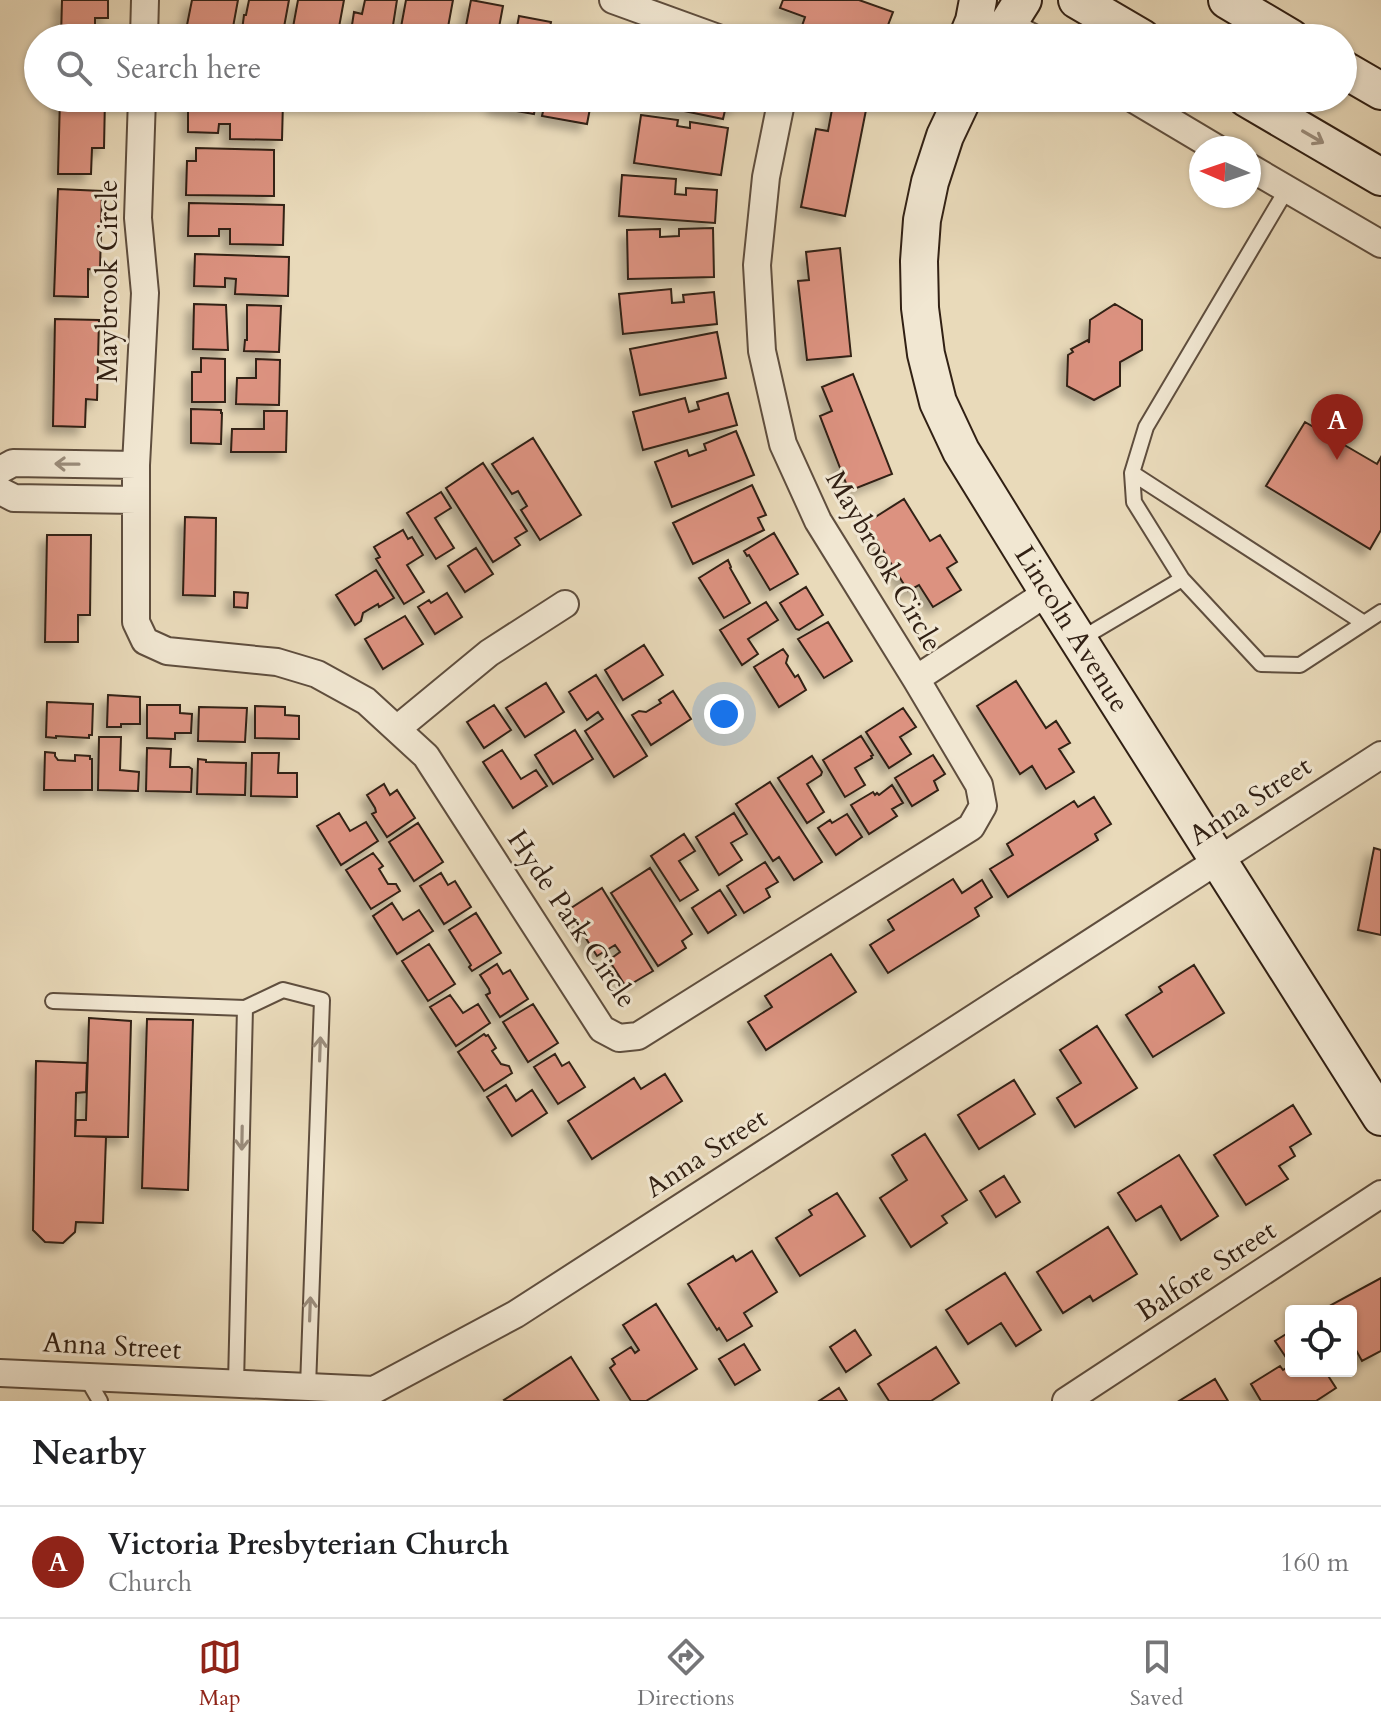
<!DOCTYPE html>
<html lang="en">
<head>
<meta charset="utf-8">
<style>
	body { margin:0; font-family:Cardo,serif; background:#f2f2f2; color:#202124 }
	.controls { position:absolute; right:24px; bottom:24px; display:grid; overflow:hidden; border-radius:8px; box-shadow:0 2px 6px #0004 }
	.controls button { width:72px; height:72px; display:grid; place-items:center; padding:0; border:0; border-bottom:2px solid #e0e0e0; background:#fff; color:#202124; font:40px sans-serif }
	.compass { position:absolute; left:1189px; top:136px; width:72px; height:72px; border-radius:50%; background:#fff; box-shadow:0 2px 6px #0004; rotate:272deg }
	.you { position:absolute; left:724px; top:714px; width:28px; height:28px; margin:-20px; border:6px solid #fff; border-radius:50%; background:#1a73e8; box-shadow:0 0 0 12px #1a73e833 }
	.badge { display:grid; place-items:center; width:52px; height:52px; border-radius:50%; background:#8f2418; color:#fff; font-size:26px; font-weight:700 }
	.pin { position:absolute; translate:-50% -66px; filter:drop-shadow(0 2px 4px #0008) }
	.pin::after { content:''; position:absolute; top:42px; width:28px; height:24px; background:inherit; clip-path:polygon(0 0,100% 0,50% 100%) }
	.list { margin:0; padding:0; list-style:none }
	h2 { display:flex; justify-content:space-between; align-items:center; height:104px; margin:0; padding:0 32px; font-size:34px }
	h2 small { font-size:26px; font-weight:400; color:#757577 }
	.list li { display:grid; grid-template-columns:52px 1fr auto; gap:24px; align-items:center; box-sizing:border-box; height:112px; padding:0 32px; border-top:2px solid #e0e0e0 }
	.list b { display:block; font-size:30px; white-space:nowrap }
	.list p { margin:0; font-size:26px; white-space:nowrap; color:#757577 }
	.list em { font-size:26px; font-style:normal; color:#757577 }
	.icon { flex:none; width:44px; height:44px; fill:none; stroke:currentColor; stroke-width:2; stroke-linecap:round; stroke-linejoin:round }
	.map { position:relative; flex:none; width:1381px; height:1401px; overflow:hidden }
	.search { position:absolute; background:#fff; box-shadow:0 2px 6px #0004; left:24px; right:24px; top:24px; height:88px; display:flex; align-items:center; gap:20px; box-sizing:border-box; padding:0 28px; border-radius:44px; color:#757577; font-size:30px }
	.sheet { height:216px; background:#fff }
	nav { display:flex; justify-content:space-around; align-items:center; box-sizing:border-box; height:112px; border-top:2px solid #e0e0e0; background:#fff; font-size:22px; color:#757577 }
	nav a { display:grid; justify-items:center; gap:4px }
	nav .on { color:#8f2418 }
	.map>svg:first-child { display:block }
	.building { fill:#dc9280; stroke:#312014; stroke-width:2; filter:url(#shadow) }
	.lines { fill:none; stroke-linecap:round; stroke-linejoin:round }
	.lane-casing { stroke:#5f4e3e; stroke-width:18 }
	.street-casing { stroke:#5f4e3e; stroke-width:30 }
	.secondary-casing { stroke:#312014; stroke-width:40 }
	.lane { stroke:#f1e7d2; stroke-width:14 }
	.street { stroke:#f1e7d2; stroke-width:26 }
	.secondary { stroke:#f1e7d2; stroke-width:36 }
	.oneway { stroke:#9b8d7c }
	.labels { text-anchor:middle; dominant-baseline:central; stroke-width:6; stroke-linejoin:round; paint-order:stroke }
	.street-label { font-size:28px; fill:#312014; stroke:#f1e7d2 }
</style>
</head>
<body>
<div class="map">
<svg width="1381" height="1401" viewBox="0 0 1381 1401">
	<defs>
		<filter id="shadow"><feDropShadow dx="-7" dy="7" stdDeviation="4" flood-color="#0004"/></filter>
	</defs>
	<rect width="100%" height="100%" fill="#e9daba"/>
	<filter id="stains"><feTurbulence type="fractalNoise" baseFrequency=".0025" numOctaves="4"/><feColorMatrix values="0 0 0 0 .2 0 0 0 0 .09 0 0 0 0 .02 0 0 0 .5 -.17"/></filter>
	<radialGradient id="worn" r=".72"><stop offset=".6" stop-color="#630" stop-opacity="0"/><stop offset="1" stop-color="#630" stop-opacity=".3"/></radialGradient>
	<path class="building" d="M62,0H108V18H95V38H61Z
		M192,0H238L231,38H203L185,35Z
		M249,0H289L282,38H241L244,15H246Z
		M298,0H344L337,38H291Z
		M365,0H397L391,38H350L354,12L362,14Z
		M406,0H453L446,38H399Z
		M471,0L503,6L497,38H471L472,32L465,31Z
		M783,0H859L893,12L883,38H824L801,29L805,17L780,8Z
		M519,16L551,22L548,38H515Z
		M559,30L591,36V38H557Z
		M60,98H105L104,148H92L91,174H58Z
		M188,98L283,101L282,140L230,139V124H219L218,133L188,132Z
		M496,98H537L534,114L494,107Z
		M546,98H592L587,124L542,116Z
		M646,98H737L735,108L726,106L723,119L645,103Z
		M833,104L866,110L845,216L801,207L816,129L828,131Z
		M641,115L678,120L677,126L690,128V122L728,128L721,175L634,163Z
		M196,148L274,150V196L186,195L187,161H196Z
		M622,175L676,179L675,194L686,195V188L717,190L715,223L619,216Z
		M58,189L102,191L100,270L88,269V297L54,296Z
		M189,203L284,205L283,245L230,244V229H219V236H188Z
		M713,228L714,277L628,279L627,230L660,229V237L679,236V229Z
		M840,248L851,356L807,360L798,281L809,280L806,252Z
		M195,254L289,257L288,296L235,294L236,279L225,278V287L194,286Z
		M671,289L672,303L684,302L683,295L714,292L717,324L623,334L619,294Z
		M194,304L226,305L228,350L193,349Z
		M1115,304L1142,320V350L1120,362V386L1094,400L1067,386L1068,355L1073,352L1071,349L1088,340L1089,343L1090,320Z
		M247,305L281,306L279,352L244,351L245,340H247Z
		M55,319L99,320L97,400L86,399L85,427L53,426Z
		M717,332L726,378L640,395L630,349Z
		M201,358L225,359V402H192V372H201Z
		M256,359L280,360L279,405L236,404L237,378H256Z
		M853,374L892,474L849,491L820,416L832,411L822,387Z
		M728,393L737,425L643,450L633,412L685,398L689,412L699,409L697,402Z
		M191,409L221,410V413H222L221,444L191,443Z
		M264,411H287L286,452H231L232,429H264Z
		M1305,422L1377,464L1381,457V530L1370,549L1266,486Z
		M736,431L754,475L672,507L655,462L687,450L689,456L706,450L704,444Z
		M533,438L581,515L540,540L521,510L527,506L518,491L512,494L492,464Z
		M483,463L527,531L515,538L520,545L493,562L446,488Z
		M752,485L766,515L758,518L764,530L693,564L673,523Z
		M441,492L451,508L435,518L454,548L436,559L407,513Z
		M904,499L930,541L940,535L957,562L947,568L961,590L933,607L919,585L908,591L866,523Z
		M185,517L216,518L215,596L183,595Z
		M403,530L408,539L412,537L423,555L407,565L424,592L404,604L376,559L380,557L374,547Z
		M774,533L798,574L770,590L749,555L747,556L744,551Z
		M47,535H91L90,615H78V642H45Z
		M476,548L493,574L465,592L448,566Z
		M728,560L731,567L730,568L750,603L724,618L699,578Z
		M376,570L394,598L379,607L378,604L363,613L361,621L355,625L336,595Z
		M806,587L823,615L799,630L796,629L780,603Z
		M234,592L248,593L247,608L234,607Z
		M447,593L462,617L435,634L418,607L429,600L431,603Z
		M766,602L778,620L748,639L758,654L742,665L720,630Z
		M405,616L423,644L383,669L365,639Z
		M828,622L852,661L824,678L798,639Z
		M644,645L663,675L623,700L605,670Z
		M783,649L788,656L786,663L795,677L798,675L806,690L779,707L754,667Z
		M596,675L647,756L614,777L585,731L603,719L598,712L587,720L569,692Z
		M1016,681L1046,728L1056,721L1070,743L1059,749L1074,772L1046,789L1032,766L1020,774L977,706Z
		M546,683L564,712L525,737L506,708Z
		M673,691L691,719L651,745L632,715L639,711L646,712L661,703L659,700Z
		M108,695L140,697V724H121V727H107Z
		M47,702L93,704L92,735H89V738L56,736V738L46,737Z
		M147,705H180V713L192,714L191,733H175V739L147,738Z
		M494,705L511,730L484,748L467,722Z
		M255,706L285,707V715L299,716V739L255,738Z
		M199,707L247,708L245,742L198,741Z
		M903,708L916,727L900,737L911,754L889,768L866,732Z
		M575,730L593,759L553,784L535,755Z
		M861,736L873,755L871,756L872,758L855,768L865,785L845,797L823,760Z
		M99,737H121L120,770L139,772L138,791L98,790Z
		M147,748L171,749L170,767H189L192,769L191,792L146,791Z
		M502,750L521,779L536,770L547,786L513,808L483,762Z
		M45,752L55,753V756L58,760L75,761V755L90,756V759H92V790H44Z
		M252,753H279L278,773H297V797L251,796Z
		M933,755L945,774L934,781L938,790L912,806L895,778Z
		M812,756L822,772L821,775L807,784L824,812L807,823L778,778Z
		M198,759L206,760V762L246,763L245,795L197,794Z
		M770,782L822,862L794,880L779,857L773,861L736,804Z
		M384,784L390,795L397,790L415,818L387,837L372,814L376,812L375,808L367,795Z
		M892,785L903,803L892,809L897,816L869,834L851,805L873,792L875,795L877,793L879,795Z
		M1094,797L1111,824L1095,834L1098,840L1008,897L990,869L1013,855L1007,844L1074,801L1078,807Z
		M339,813L350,831L366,822L378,841L341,865L317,826Z
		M734,813L747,834L731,843L742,860L719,875L696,837Z
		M847,814L862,837L836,855L818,828L830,820L832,823Z
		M418,823L443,862L414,881L389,842Z
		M684,834L695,851L679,861L698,890L680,901L651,856Z
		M1374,848L1381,850V935L1358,930Z
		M373,853L383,866L379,869L388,884H396L400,891L371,909L346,870Z
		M765,862L778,882L766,889L770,897L744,913L727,886Z
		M650,868L692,934L682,941L686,948L658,966L611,893Z
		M441,873L448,885L455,881L471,907L444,924L420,886Z
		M953,879L962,893L982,880L992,897L975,908L979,916L888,973L870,945L894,930L888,920Z
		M602,888L653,971L626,987L609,960L620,952L615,945L597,956L568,910Z
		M720,890L736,915L708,933L692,908Z
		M392,903L403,920L419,910L433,931L397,954L373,916Z
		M476,913L501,953L472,971L469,967L471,965L449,930Z
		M429,944L455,984L428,1001L402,961Z
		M831,954L856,992L766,1050L748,1022L772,1007L765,996Z
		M497,964L503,974L510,970L528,999L500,1017L486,995L490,993L489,989L480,975Z
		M1194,965L1224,1013L1153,1057L1126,1015L1162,992L1159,987Z
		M450,995L463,1013L478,1004L490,1023L456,1046L430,1007Z
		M533,1004L558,1043L528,1062L503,1022Z
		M89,1018L131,1021L128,1137L75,1136L76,1120H86Z
		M147,1019L193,1020L188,1190L142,1188Z
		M1097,1026L1137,1088L1075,1127L1057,1098L1081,1083L1060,1050Z
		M484,1034L486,1036L488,1035L496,1048L492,1051L501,1064L509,1066L512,1073L484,1091L458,1052Z
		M555,1054L562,1066L569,1062L585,1087L558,1104L534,1067Z
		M36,1061L87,1063L86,1092L76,1093L75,1136L106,1137L103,1223L76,1222L75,1232L63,1243L45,1242L33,1230Z
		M665,1074L682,1101L592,1159L568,1121L634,1078L641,1089Z
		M1014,1080L1035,1114L979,1149L958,1115Z
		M506,1085L516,1101L532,1090L547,1113L512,1136L487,1097Z
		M1293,1105L1311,1134L1290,1147L1295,1156L1279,1166L1288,1179L1246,1205L1214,1155Z
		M925,1134L967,1200L942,1216L947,1223L911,1247L880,1198L907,1180L892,1155Z
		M1179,1155L1218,1216L1181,1240L1161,1206L1136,1221L1118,1193Z
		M1004,1176L1020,1202L996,1217L980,1191Z
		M837,1193L865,1236L800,1276L776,1238L812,1215L809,1210Z
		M1108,1227L1137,1274L1093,1301L1090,1296L1063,1313L1037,1272Z
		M752,1251L777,1292L744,1313L752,1326L727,1341L719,1328L717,1330L688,1284L733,1256L736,1261Z
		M1005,1273L1041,1330L1016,1346L1001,1323L968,1344L946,1310Z
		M1381,1278V1351L1362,1361L1351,1341V1311H1335L1331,1305Z
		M656,1304L697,1369L646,1401H631L610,1368L615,1364L612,1359L631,1347L635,1353L639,1350L623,1325Z
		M855,1330L871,1355L846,1372L830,1347Z
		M1291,1331V1371H1325L1336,1388L1316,1401H1261L1251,1384L1280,1366L1283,1370L1291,1365L1275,1341Z
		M744,1344L760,1370L735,1385L719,1359Z
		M936,1347L959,1383L931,1401H889L878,1384Z
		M571,1357L599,1401H505L504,1400Z
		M1215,1379L1228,1401H1179Z
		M839,1388L847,1401H819Z"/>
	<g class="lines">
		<g class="lane-casing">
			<path id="lane" d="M1287,189L1146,427L1132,473L1134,502L1182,579L1261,664L1300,665L1381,612
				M1132,473L1364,623
				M1079,640L1182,579
				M53,1001L245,1008
				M86,1377L100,1401
				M236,1383L245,1008L283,990L322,1000L308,1387"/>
		</g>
		<g class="street-casing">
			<path id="street" d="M613,0L718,38
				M1007,24L1033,38
				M144,38L145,0
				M142,98L138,218L145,293L136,465V622L145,641L167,651L277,662L317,674L366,701L426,756L602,1029L619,1038L638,1036L971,827L983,806L979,785L916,679L818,521L783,444L762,351L757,265L766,177L782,98
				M1132,98L1216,148
				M1249,167L1381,244
				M0,470L13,463L136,465
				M0,491L14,498L136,500
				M916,679L1048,592
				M398,728L489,653L565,604
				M0,1373L374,1390L516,1314L1381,755
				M1066,1401L1381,1194"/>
		</g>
		<g class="secondary-casing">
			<path id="secondary" d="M1077,0L1142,38
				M1227,0L1291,38
				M967,38L974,21L978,0
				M999,38L1023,0
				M1343,69L1381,91
				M963,98L945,136L930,182L922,220L919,261L920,308L926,354L938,402L961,451L1048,592L1381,1117
				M1246,98L1381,177"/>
		</g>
		<use href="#lane" class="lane"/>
		<use href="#street" class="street"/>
		<use href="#secondary" class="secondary"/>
	</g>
	<defs><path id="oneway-shaft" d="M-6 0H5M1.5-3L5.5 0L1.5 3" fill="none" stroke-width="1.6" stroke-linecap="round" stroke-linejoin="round" transform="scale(2)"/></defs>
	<g class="oneway">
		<use href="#oneway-shaft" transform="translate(1313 137) rotate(30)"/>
		<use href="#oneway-shaft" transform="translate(67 464) rotate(-179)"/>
		<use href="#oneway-shaft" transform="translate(320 1049) rotate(-88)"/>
		<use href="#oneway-shaft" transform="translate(242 1138) rotate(91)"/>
		<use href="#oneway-shaft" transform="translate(310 1309) rotate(-88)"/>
	</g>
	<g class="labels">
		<g class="street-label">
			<text transform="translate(108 281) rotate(-90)">Maybrook Circle</text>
			<text transform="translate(884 561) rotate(60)">Maybrook Circle</text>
			<text transform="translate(1072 629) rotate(58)">Lincoln Avenue</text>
			<text transform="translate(1250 801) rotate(-33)">Anna Street</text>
			<text transform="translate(572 919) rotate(56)">Hyde Park Circle</text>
			<text transform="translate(706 1153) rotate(-33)">Anna Street</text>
			<text transform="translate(1206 1271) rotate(-33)">Balfore Street</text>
			<text transform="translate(112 1346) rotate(3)">Anna Street</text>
		</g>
	</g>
	<rect width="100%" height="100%" filter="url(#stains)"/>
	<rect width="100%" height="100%" fill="url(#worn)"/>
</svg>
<div class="controls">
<button><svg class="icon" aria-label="locate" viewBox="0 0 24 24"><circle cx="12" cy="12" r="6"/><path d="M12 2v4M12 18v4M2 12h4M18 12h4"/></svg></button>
</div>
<svg class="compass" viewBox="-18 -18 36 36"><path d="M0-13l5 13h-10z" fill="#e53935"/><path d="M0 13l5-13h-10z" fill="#757577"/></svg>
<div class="you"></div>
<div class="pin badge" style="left:1337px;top:460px">A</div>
<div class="search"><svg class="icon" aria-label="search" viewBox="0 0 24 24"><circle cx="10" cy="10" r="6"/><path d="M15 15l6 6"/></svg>Search here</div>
</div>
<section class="sheet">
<h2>Nearby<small></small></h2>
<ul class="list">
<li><span class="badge">A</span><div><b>Victoria Presbyterian Church</b><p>Church</p></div><em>160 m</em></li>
</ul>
</section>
<nav>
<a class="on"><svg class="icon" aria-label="map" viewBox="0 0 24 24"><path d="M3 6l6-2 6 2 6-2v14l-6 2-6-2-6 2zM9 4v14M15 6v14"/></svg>Map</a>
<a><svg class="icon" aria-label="directions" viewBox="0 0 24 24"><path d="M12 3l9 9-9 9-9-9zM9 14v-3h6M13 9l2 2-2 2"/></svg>Directions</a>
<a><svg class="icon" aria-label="saved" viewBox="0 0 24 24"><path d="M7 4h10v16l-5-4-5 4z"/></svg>Saved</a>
</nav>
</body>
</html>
